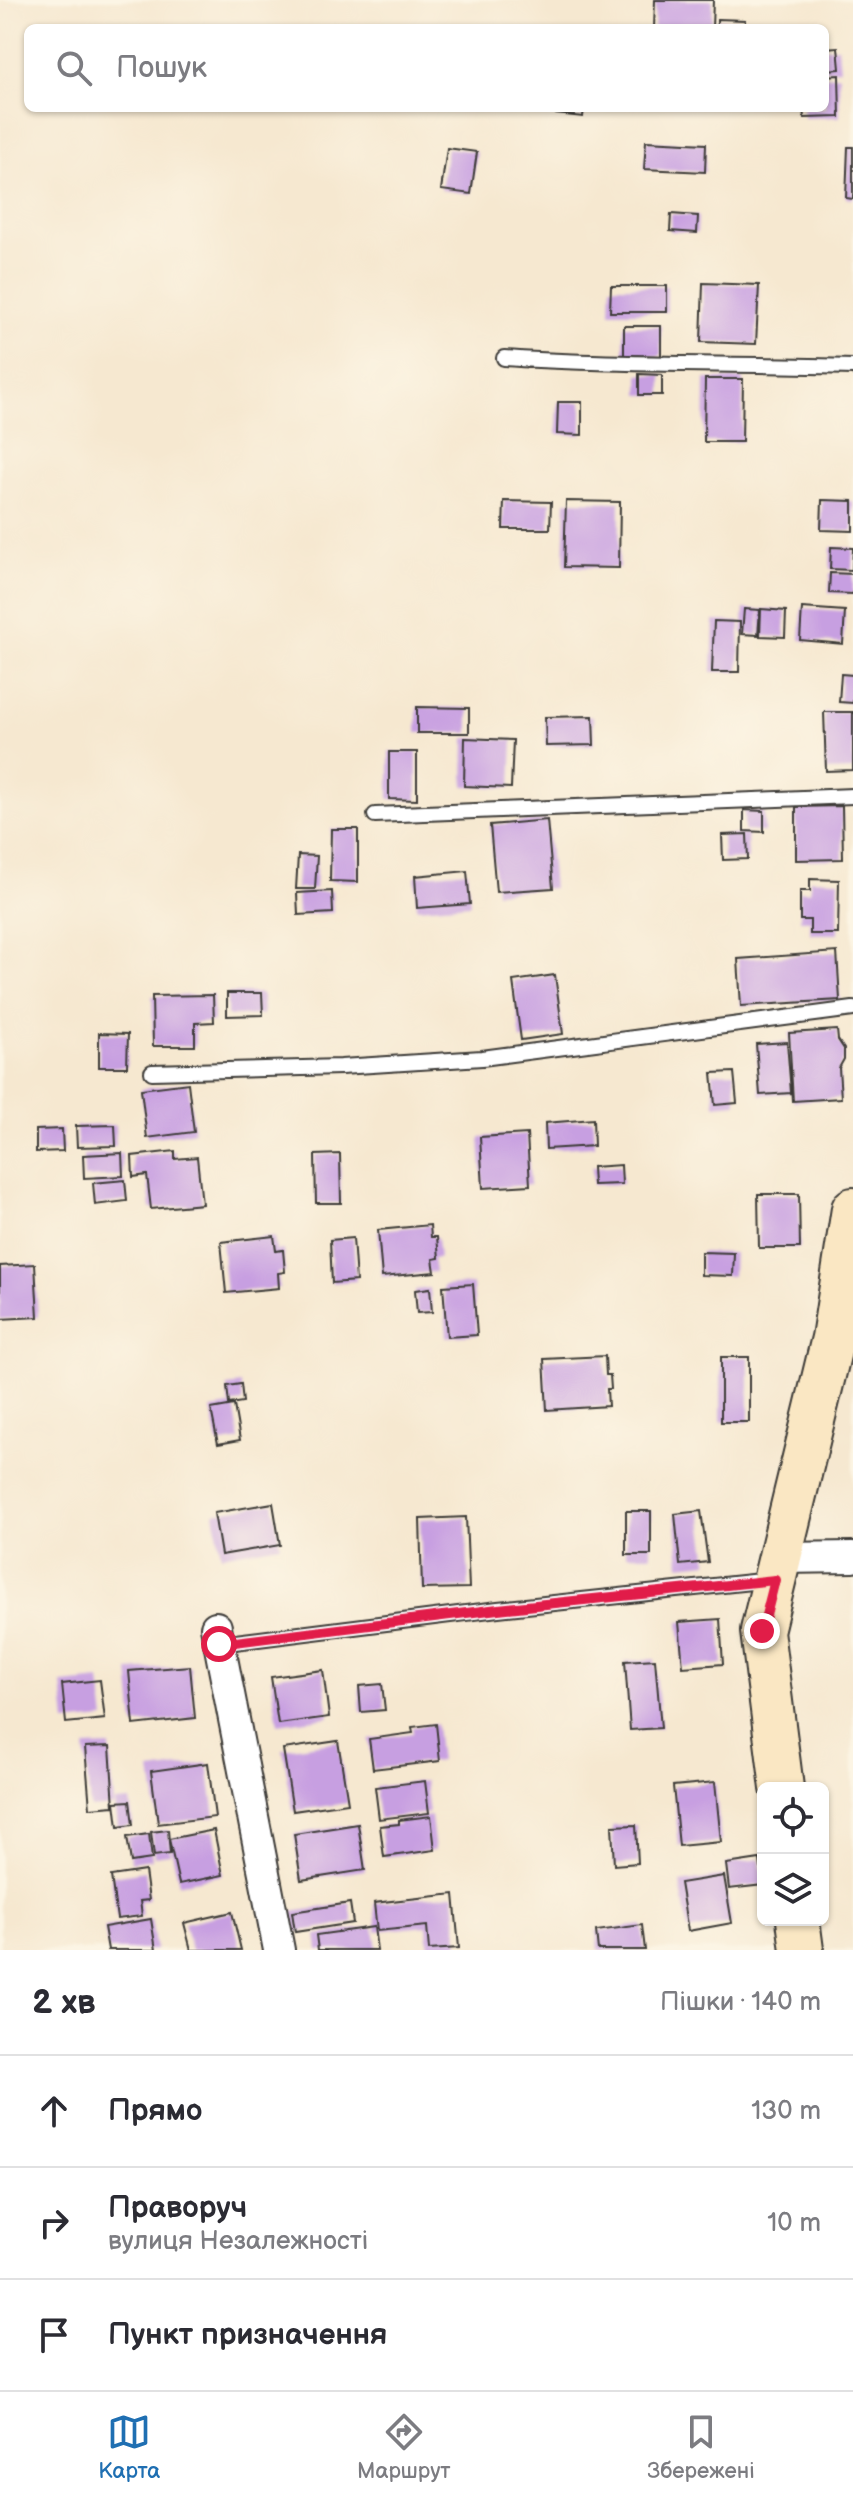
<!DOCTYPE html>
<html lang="uk">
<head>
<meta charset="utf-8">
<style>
	body { margin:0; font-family:"Balsamiq Sans",sans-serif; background:#f7f7f7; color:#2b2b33 }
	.controls { position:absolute; right:24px; bottom:24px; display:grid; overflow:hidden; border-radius:12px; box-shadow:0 2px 6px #0004 }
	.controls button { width:72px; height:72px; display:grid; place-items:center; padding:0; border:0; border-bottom:2px solid #e1e1e2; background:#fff; color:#2b2b33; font:40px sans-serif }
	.stop { position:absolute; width:24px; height:24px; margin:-18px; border:6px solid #e11d48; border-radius:50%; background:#fff }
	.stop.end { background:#e11d48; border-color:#fff; box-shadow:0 2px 8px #0008 }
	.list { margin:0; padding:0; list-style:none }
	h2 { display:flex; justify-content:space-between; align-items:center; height:104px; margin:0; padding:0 32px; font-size:34px }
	h2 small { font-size:26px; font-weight:400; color:#7c7c81 }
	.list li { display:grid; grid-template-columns:52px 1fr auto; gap:24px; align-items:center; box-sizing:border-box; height:112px; padding:0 32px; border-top:2px solid #e1e1e2 }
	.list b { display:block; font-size:30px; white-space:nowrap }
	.list p { margin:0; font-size:26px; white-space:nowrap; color:#7c7c81 }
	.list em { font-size:26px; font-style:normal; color:#7c7c81 }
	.icon { flex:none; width:44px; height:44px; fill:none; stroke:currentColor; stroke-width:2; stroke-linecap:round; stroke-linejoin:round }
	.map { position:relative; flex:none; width:853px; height:1950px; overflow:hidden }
	.search { position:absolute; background:#fff; box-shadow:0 2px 6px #0004; left:24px; right:24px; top:24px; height:88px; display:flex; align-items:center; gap:20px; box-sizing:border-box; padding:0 28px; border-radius:12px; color:#7c7c81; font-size:30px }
	.sheet { height:440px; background:#fff }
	nav { display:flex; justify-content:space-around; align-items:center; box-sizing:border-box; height:112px; border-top:2px solid #e1e1e2; background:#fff; font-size:22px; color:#7c7c81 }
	nav a { display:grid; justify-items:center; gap:4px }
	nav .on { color:#1f6fb2 }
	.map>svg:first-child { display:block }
	.building { fill:#c79fe1 }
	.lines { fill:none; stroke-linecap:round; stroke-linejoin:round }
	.lane-casing { stroke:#3d3b37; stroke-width:18 }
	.street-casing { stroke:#3d3b37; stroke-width:34 }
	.secondary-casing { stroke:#3d3b37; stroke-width:46 }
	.lane { stroke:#fff; stroke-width:14 }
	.street { stroke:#fff; stroke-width:30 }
	.secondary { stroke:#fae7c3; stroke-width:42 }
	.route { stroke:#e11d48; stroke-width:10 }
</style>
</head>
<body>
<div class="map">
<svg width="853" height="1950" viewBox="0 0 853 1950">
	<rect width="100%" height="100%" fill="#fcf5e5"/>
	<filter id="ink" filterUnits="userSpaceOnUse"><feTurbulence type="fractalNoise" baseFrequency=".0125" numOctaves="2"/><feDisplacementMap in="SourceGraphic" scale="16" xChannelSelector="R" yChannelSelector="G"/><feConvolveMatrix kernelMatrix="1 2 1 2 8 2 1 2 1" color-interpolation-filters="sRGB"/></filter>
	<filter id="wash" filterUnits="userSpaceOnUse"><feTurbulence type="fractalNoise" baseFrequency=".006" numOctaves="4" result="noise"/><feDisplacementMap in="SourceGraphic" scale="32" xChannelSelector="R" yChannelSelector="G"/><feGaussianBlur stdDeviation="1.8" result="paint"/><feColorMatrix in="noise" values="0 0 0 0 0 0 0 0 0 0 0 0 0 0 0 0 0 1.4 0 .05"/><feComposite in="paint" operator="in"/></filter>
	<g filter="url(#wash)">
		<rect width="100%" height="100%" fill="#f6e8d0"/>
		<g id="blocks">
			<path class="building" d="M655,0H713L712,28H654Z
				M717,19L745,20V28H717Z
				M838,47L840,69L825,70V48Z
				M839,75L840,117L804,118L803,108H825V76Z
				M557,108H584L583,117L556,114Z
				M646,141L706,144L705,172L644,169Z
				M848,147H853V199L846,198Z
				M447,148L477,152L471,194L441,190Z
				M671,214L698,216L697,233L670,231Z
				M703,283L759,285L756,344L701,342Z
				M611,286H667V312H610Z
				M624,326H661V356L624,355Z
				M639,374L662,375V395H639Z
				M705,379H743L742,442H704Z
				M558,402H582V435L557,434Z
				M822,500L853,501V531L821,530Z
				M504,501L551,502L550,529H503Z
				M566,501L620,502L619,568L564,567Z
				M831,547L853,548L852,570L830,569Z
				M830,573L853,574V594L829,593Z
				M802,608L845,611L843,644L800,640Z
				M744,609L760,610L758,635L742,634Z
				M761,609L786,611L785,637L760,636Z
				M714,621L740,622L739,672H712Z
				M841,674L853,675V703L839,702Z
				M417,707L469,708V733H417Z
				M824,712H853V770L826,771Z
				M593,716L594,745L546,746L545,717Z
				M465,738L513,740L511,788L464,786Z
				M389,752H417V800L389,799Z
				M842,806L843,859L796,860V807Z
				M744,810L764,811V832L744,831Z
				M547,820L553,888L496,892L490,825Z
				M331,829H358V882L330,881Z
				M747,834L748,859L723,860L722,835Z
				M298,855L317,856L315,889H296Z
				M467,871L470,904L417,908L415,876Z
				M810,879L839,880L838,934H810V920H800V891H810Z
				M332,891L333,913L298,915L297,893Z
				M837,952L840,1000L741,1006L738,959Z
				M555,975L563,1034L521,1040L513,981Z
				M227,993H262L263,1015L227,1016Z
				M213,995L214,1022L195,1023V1046H153L152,996Z
				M837,1030L838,1040L844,1049V1059L839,1068L841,1098L793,1101L789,1033Z
				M99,1033L128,1034L127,1067H99Z
				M787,1042L791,1093L760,1095L756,1044Z
				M734,1072L737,1103L715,1105L712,1073Z
				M188,1083L194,1132L147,1138L141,1089Z
				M593,1119L594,1146L546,1149L545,1123Z
				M115,1125L116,1146L77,1147L76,1126Z
				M62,1129L63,1151L36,1152V1130Z
				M527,1134L530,1185L483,1188L480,1137Z
				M175,1151V1159L197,1157L202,1204L151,1209L147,1175L133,1177L132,1156Z
				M122,1153L123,1176L84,1178L83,1155Z
				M340,1154L341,1203H316L315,1155Z
				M621,1165L622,1184L593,1185L592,1167Z
				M125,1180L127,1201L95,1205L93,1183Z
				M758,1194H799L800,1248H759Z
				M430,1225L431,1237H437L439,1258L433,1259L435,1272L382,1277L378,1230Z
				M274,1236L276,1251L283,1250L285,1272L278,1273L279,1288L226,1293L221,1242Z
				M353,1238L356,1281L332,1283L330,1240Z
				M701,1252L734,1253L733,1276L701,1275Z
				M35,1264L38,1317L0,1319V1266Z
				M473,1284L477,1335L447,1337L443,1286Z
				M430,1288L432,1312L417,1313L415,1290Z
				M605,1356L606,1375H610L611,1389H607L608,1406L547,1410L544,1359Z
				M721,1357H749V1422H721Z
				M241,1384L243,1402L229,1404L227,1386Z
				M234,1405L240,1440L218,1444L211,1409Z
				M273,1503L280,1545L221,1555L214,1513Z
				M626,1511H651V1555H626Z
				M701,1511L708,1562L680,1565L675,1514Z
				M466,1517L469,1588L422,1589L420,1519Z
				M720,1619L723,1664L683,1667L679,1622Z
				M655,1659L661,1728L630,1730L625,1661Z
				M190,1666L195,1718L134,1725L129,1671Z
				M323,1670L329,1717L278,1724L271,1677Z
				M100,1680L105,1719L66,1723L62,1684Z
				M382,1684L385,1710L361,1712L359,1686Z
				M436,1724L440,1761L373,1769L369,1739L413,1733L412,1727Z
				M338,1741L348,1803L293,1811L283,1749Z
				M110,1746L114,1806L90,1808L85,1747Z
				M208,1763L215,1817L158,1824L151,1771Z
				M425,1781L429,1813L379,1819L375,1787Z
				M715,1782L721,1842L679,1846L673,1786Z
				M130,1801L133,1825L118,1827L115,1802Z
				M431,1816L435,1850L384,1857L380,1826L399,1824V1820Z
				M358,1824L365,1870L301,1880L294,1834Z
				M636,1825L638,1863L614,1865L612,1826Z
				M168,1830L170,1854L154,1856L151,1832Z
				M214,1830L223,1875L179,1884L169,1839Z
				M149,1834L152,1859L131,1862L127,1837Z
				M760,1859L763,1885L729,1889L726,1864Z
				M145,1871L149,1900L140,1901L142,1916L117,1919L111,1876Z
				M724,1876L732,1923L688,1931L680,1883Z
				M454,1894L459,1948L429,1950L427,1926L377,1931L374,1903Z
				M350,1903L353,1923L295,1932L292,1912Z
				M232,1912L241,1950H191L184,1923Z
				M151,1919L156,1950H108L104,1927Z
				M642,1925L645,1950H598L596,1931Z
				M374,1927L377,1950H318L316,1935Z"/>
		</g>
	</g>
	<g filter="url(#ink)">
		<use href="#blocks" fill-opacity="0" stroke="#3d3b37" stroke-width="2"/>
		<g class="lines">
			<g class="lane-casing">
				<path id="lane" d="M504,358C620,366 737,363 853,367
					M375,815L853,796
					M152,1072L341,1067L482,1058L853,1009
					M219,1644L498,1609L770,1580"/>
			</g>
			<g class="street-casing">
				<path id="street" d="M780,1558L853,1557
					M216,1627L279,1950"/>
			</g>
			<g class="secondary-casing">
				<path id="secondary" d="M782,1788L762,1631L833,1338L853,1209
					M798,1920L802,1950"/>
			</g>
			<use href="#lane" class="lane"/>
			<use href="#street" class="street"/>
			<use href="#secondary" class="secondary"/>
		</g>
	</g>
	<g class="lines" filter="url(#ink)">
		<path class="route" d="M219,1644L498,1609L775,1580L762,1631"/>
	</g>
</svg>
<div class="controls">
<button><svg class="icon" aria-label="locate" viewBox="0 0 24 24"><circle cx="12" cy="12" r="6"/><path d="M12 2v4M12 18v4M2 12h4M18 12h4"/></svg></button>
<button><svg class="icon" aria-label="layers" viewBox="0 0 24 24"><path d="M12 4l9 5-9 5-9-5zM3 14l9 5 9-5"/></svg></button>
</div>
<div class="stop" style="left:219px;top:1644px"></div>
<div class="stop end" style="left:762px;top:1631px"></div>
<div class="search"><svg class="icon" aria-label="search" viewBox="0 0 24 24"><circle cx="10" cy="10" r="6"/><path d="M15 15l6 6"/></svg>Пошук</div>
</div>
<section class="sheet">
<h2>2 хв<small>Пішки · 140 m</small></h2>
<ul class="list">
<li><svg class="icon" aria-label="ahead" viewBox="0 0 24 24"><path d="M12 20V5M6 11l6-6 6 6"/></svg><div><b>Прямо</b></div><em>130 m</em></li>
<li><svg class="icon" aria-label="right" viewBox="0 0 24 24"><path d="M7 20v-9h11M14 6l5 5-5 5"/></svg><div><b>Праворуч</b><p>вулиця Незалежності</p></div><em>10 m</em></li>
<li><svg class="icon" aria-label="arrive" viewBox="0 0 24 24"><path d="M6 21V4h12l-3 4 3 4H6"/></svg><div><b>Пункт призначення</b></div></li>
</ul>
</section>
<nav>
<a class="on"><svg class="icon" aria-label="map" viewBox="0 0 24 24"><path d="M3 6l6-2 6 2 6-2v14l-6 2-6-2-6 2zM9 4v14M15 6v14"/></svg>Карта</a>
<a><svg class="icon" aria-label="directions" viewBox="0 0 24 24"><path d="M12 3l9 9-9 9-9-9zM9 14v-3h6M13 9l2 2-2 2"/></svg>Маршрут</a>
<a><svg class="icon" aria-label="saved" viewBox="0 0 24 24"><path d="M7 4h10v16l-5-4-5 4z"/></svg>Збережені</a>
</nav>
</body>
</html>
